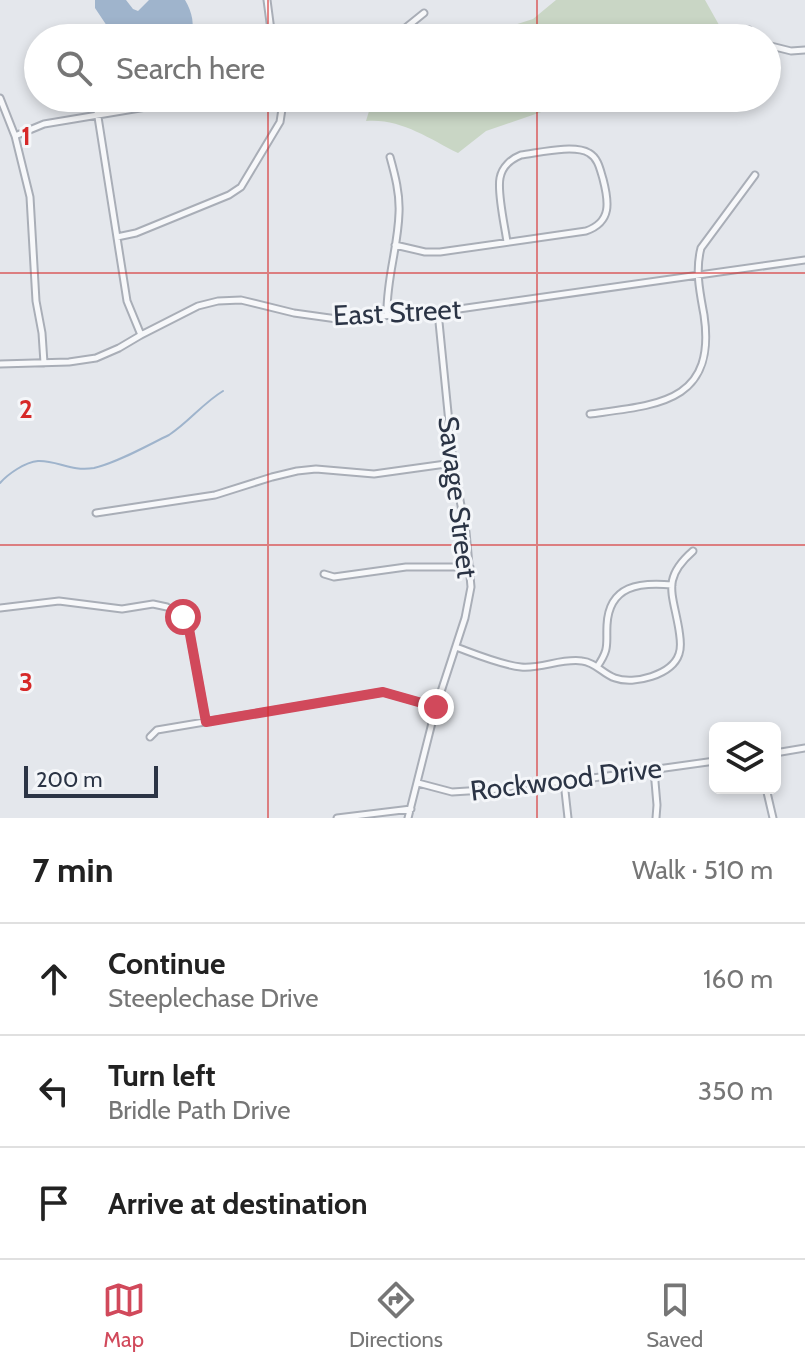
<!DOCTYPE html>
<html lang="en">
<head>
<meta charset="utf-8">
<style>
	body { margin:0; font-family:Cabin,sans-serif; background:#f6f6f6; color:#222 }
	.controls { position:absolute; right:24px; bottom:24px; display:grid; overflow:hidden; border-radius:12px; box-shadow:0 4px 12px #0003 }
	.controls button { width:72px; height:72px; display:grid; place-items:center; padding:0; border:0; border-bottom:2px solid #e0e0e0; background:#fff; color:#222; font:40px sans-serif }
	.scale { position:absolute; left:24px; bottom:20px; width:134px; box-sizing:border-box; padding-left:8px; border:4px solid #2b3445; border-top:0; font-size:22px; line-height:28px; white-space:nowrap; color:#2b3445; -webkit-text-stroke:6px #f4f6f9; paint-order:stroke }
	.stop { position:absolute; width:24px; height:24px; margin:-18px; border:6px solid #d1495b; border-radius:50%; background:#fff }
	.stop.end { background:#d1495b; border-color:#fff; box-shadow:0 2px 8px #0008 }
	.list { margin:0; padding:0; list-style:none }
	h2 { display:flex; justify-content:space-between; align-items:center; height:104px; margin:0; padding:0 32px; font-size:34px }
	h2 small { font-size:26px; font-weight:400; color:#767676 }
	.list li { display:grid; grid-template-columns:52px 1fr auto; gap:24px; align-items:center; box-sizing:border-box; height:112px; padding:0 32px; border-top:2px solid #e0e0e0 }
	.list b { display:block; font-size:30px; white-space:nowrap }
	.list p { margin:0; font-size:26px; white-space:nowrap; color:#767676 }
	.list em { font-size:26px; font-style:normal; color:#767676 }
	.icon { flex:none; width:44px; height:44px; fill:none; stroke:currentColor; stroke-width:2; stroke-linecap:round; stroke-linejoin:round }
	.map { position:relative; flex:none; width:805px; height:818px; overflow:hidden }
	.search { position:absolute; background:#fff; box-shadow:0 4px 12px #0003; left:24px; right:24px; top:24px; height:88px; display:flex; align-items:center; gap:20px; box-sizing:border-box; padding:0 28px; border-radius:44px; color:#767676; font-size:30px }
	.sheet { height:440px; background:#fff }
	nav { display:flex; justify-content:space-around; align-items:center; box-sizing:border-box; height:112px; border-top:2px solid #e0e0e0; background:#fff; font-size:22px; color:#767676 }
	nav a { display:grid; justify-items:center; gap:4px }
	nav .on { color:#d1495b }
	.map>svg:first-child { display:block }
	.green { fill:#c9d6c5 }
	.water { fill:#9fb4cc }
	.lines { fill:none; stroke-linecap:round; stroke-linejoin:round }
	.stream { stroke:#9fb4cc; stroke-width:2 }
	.minor-casing { stroke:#a9aeb7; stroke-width:9 }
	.minor { stroke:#f7f8fa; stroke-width:5 }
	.route { stroke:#d1495b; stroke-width:10 }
	.grid { fill:none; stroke:#d62828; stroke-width:2; stroke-opacity:0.55 }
	.labels { text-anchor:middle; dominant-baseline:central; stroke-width:6; stroke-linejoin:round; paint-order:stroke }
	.street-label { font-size:28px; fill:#2b3445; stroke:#f4f6f9 }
	.grid-label { font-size:26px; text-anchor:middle; font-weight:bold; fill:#d62828; stroke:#f4f6f9; stroke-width:6; stroke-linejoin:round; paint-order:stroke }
</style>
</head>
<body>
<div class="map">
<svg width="805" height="818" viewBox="0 0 805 818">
	<rect width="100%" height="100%" fill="#e4e7ec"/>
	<path class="green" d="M556,0H705L723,32L722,38H465L492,32L533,19Z
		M373,98H675L630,104L550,109L486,131L458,153C428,138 400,118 366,121Z"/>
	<path class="water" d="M95,0H126L133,9L138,11L149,0H185C192,12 196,26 189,38H115L95,8Z"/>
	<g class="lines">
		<path class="stream" d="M0,483C8,474 25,462 38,461C57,460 71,472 94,468C117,463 148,445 169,435C189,422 203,403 223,391"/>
		<g class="minor-casing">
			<path id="minor" d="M267,0L272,38
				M749,30L754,38
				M393,38L424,13
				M767,45L791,51L805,50
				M0,98L15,136L30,197L36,301L42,333L44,363
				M95,98L127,301L141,335
				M15,136L44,124L152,106L165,98
				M117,237L136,233L229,195L241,187L280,122L282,109L281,98
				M395,245L425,252H440L586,231C612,222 609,202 603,179C600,169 598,158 589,153C574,144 538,153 521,155C511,159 502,167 500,178C497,193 505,227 507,242
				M387,315C386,280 398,248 399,213C400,194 395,175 390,157
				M0,364L69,362L96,358L119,348L141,335L198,306L218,301L241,300L294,313L337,319L438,312L805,260
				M590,414C657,405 717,403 704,315C700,293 695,271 701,248L755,175
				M96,513L215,495L272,477L297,471L316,469L374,474L453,463
				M324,574L334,577L406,567H470
				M0,608L59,601L122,609L153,604L167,607L183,617L189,629L206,722
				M456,647C475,654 501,665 521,667C541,669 562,658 582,661C595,662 603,674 615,678C634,685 672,675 679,654C682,646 680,638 679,630C673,593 661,579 693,551
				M597,667C610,648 606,645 607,625C609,585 640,582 672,585
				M150,737L157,730L383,692L436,707
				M775,753L805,748
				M654,770L657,805L656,818
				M564,782L568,818
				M418,783L452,792L500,789L527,783L564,782L715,761
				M766,788L773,818
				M337,818L411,809
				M408,818L436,707L465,618L471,587L466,532L453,463L438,312"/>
		</g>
		<use href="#minor" class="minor"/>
	</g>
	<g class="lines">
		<path class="route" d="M183,617L189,629L206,722L383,692L436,707"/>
	</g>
	<path class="grid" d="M268,0V38M537,0V38M268,98V818M537,98V818M0,273H805M0,545H805"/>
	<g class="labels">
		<g class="street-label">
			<text transform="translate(397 312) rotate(-3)">East Street</text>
			<text transform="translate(458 497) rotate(83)">Savage Street</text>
			<text transform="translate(566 779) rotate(-7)">Rockwood Drive</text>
		</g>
	</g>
	<g class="grid-label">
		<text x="26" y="145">1</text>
		<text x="26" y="418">2</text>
		<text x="26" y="691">3</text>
	</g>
</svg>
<div class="controls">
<button><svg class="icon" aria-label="layers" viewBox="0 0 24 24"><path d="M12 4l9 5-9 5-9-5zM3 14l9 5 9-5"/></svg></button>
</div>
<div class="scale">200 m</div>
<div class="stop" style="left:183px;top:617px"></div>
<div class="stop end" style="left:436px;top:707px"></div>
<div class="search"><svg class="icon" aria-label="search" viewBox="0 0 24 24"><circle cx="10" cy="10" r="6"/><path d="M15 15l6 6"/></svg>Search here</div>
</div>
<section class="sheet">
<h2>7 min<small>Walk · 510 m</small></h2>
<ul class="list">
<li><svg class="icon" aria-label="ahead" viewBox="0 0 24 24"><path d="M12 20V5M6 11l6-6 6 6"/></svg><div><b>Continue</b><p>Steeplechase Drive</p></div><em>160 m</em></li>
<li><svg class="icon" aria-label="left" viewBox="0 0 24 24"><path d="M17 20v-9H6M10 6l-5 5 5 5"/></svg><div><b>Turn left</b><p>Bridle Path Drive</p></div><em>350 m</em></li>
<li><svg class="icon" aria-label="arrive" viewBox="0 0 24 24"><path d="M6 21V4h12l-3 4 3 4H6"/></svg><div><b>Arrive at destination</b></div></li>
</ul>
</section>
<nav>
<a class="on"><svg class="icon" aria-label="map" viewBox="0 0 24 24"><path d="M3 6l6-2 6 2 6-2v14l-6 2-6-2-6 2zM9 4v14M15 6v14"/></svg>Map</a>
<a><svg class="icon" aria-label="directions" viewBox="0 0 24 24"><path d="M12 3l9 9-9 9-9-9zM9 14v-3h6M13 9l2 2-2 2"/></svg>Directions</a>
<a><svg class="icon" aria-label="saved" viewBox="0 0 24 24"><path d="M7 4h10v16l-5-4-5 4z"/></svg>Saved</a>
</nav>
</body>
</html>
